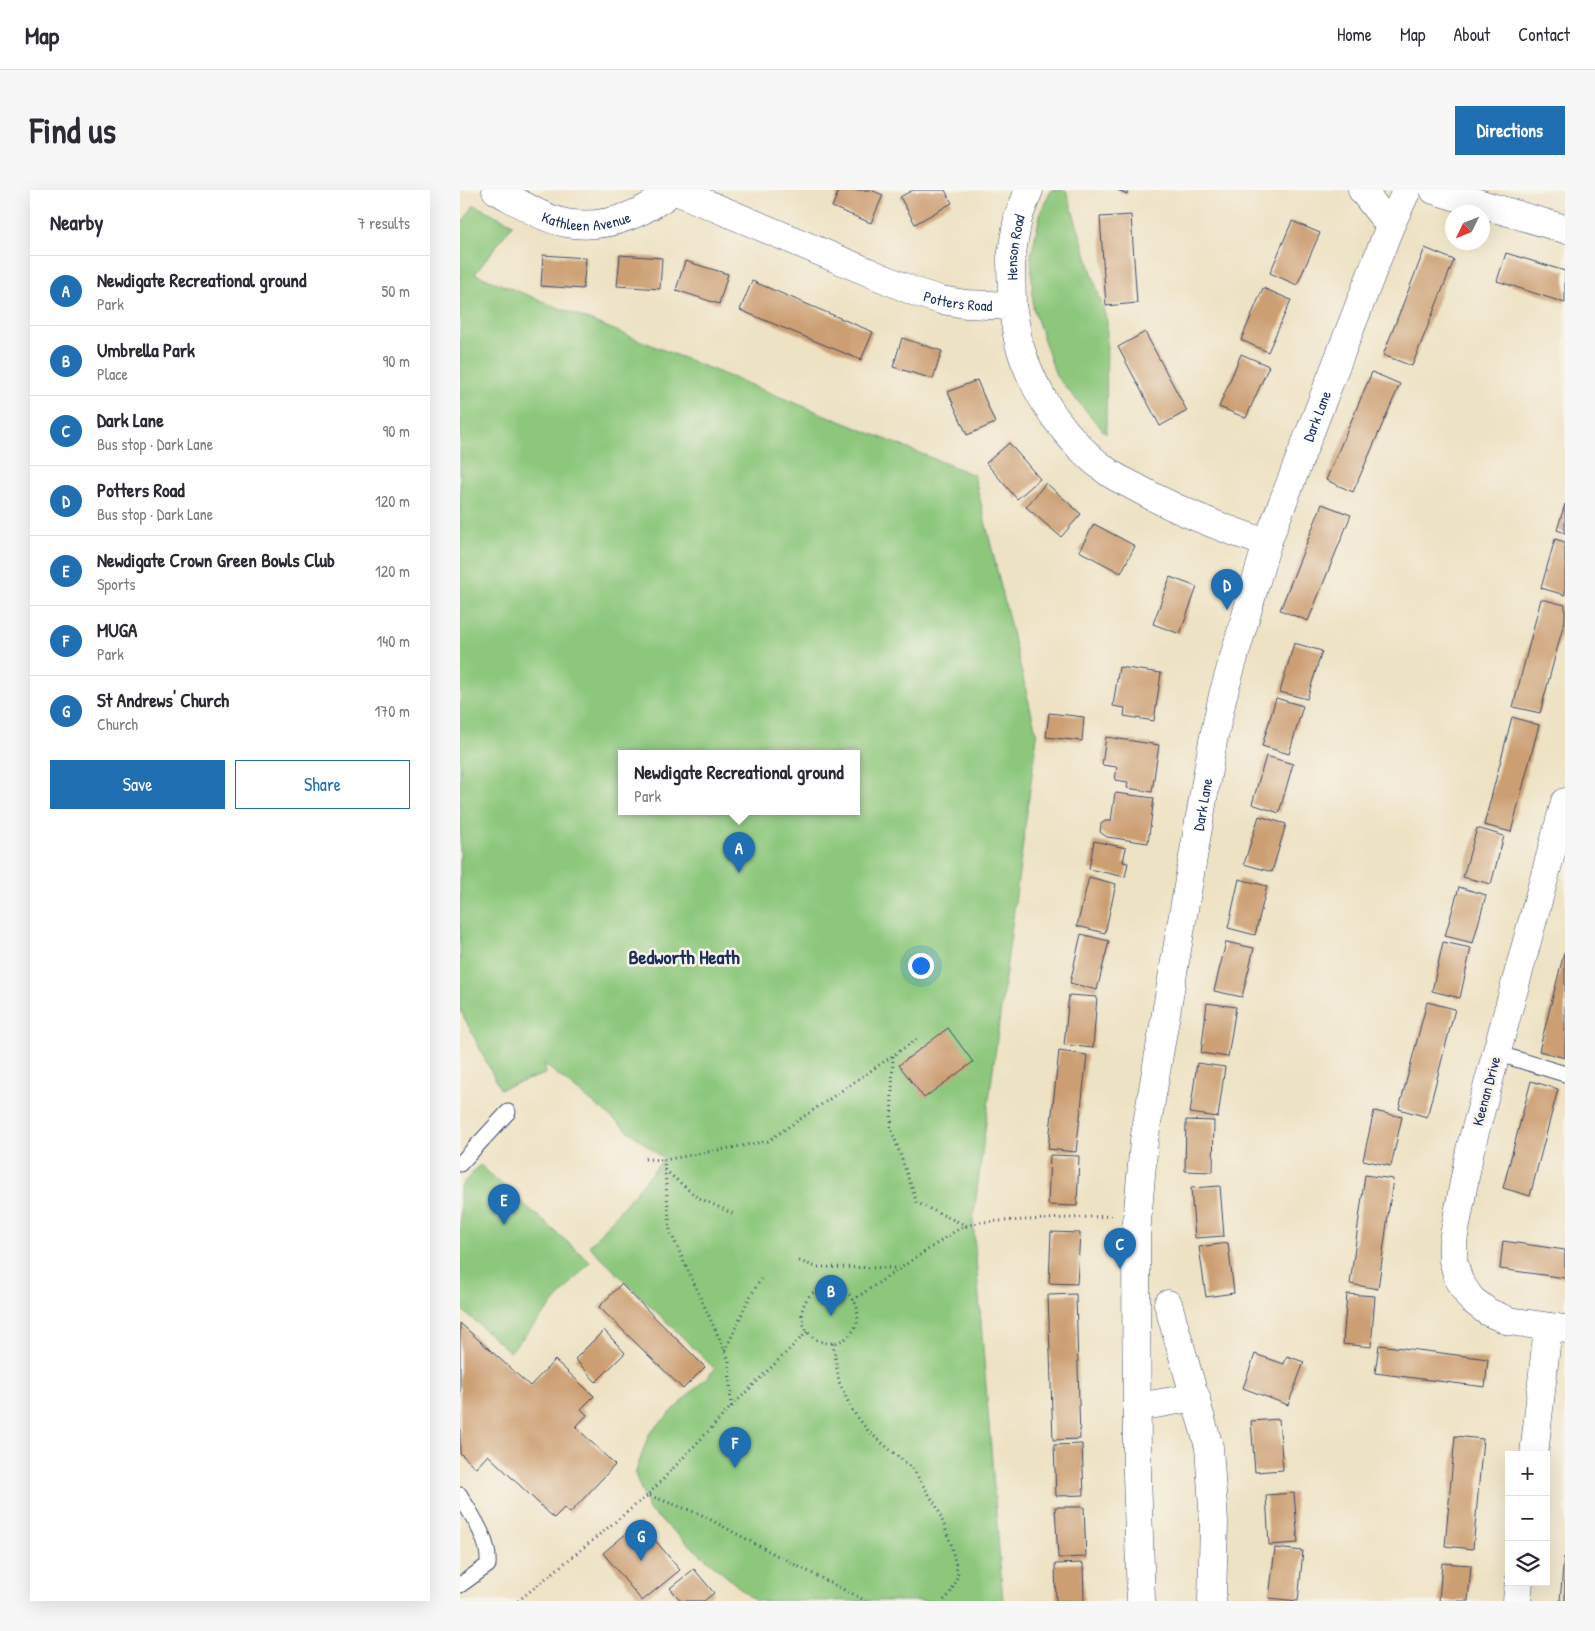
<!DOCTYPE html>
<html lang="en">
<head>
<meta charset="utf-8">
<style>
	body { margin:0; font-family:"Patrick Hand",sans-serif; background:#f7f7f7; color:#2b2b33 }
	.controls { position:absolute; right:15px; bottom:15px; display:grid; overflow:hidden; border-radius:0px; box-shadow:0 5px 20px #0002 }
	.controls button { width:45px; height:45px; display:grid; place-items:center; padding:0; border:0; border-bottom:1px solid #e1e1e2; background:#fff; color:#2b2b33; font:25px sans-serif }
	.compass { position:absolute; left:985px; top:15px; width:45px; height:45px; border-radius:50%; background:#fff; box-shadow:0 5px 20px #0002; rotate:227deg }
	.you { position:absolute; left:460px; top:775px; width:18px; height:18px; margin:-12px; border:4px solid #fff; border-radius:50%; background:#1a73e8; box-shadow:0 0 0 8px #1a73e833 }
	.badge { display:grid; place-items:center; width:32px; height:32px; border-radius:50%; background:#1f6fb2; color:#fff; font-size:16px; font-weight:700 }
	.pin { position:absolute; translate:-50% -41px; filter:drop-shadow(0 1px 2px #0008) }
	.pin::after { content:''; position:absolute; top:26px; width:18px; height:15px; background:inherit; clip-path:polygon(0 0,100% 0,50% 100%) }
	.popup { position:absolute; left:158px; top:560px; width:242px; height:65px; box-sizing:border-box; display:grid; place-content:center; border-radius:0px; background:#fff; filter:drop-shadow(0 1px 4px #0005); font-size:16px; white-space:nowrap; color:#7c7c81 }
	.popup b { font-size:19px; color:#2b2b33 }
	.popup::after { content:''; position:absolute; left:50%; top:100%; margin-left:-10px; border:10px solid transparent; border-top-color:#fff }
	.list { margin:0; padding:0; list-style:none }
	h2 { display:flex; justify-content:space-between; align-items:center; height:65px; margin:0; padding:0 20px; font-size:21px }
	h2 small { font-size:16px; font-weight:400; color:#7c7c81 }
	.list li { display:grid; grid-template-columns:32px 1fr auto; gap:15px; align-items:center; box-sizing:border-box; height:70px; padding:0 20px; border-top:1px solid #e1e1e2 }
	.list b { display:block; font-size:19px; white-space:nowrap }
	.list p { margin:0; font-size:16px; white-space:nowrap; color:#7c7c81 }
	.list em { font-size:16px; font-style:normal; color:#7c7c81 }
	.actions { display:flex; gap:10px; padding:15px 20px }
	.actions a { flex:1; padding:11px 0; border:1px solid #1f6fb2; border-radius:0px; text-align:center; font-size:18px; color:#1f6fb2 }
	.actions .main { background:#1f6fb2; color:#fff }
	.icon { flex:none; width:28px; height:28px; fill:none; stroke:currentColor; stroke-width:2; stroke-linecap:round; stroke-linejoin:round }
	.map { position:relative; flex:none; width:1105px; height:1411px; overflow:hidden; border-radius:0px }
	header { display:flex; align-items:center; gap:30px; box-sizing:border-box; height:70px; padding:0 25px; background:#fff; border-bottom:1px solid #e1e1e2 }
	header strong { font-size:24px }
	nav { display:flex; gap:28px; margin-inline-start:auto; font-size:18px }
	.intro { display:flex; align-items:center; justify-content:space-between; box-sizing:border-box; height:120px; padding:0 30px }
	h1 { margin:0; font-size:35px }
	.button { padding:12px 22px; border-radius:0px; background:#1f6fb2; color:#fff; font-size:18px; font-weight:700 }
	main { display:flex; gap:30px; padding:0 30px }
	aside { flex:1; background:#fff; border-radius:0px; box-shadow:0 5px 20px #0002 }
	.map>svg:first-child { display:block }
	.green { fill:#8cc77c; stroke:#547b6d; fill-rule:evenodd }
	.building { fill:#cc9f72 }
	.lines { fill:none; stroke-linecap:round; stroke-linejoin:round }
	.lane-casing { stroke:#3a4a6d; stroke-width:17 }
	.street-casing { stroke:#3a4a6d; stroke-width:29 }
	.secondary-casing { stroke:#3a4a6d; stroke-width:29 }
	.path { stroke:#3a4a6d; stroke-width:3; stroke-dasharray:1 4; stroke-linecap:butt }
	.lane { stroke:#fff; stroke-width:15 }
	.street { stroke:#fff; stroke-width:28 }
	.secondary { stroke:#fff; stroke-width:28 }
	.labels { text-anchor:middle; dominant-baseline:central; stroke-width:5; stroke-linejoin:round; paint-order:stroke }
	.street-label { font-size:15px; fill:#1b2f5e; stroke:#f7f3e8 }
	.district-label { font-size:20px; font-weight:bold; fill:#1b2f5e; stroke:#f7f3e8 }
</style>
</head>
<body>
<header>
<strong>Map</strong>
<nav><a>Home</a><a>Map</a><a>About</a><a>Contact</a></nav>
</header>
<div class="intro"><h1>Find us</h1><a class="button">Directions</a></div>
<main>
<aside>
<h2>Nearby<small>7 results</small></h2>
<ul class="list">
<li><span class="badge">A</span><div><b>Newdigate Recreational ground</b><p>Park</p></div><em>50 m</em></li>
<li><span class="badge">B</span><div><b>Umbrella Park</b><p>Place</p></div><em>90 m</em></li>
<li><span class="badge">C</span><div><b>Dark Lane</b><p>Bus stop · Dark Lane</p></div><em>90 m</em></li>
<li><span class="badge">D</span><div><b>Potters Road</b><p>Bus stop · Dark Lane</p></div><em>120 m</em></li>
<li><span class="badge">E</span><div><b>Newdigate Crown Green Bowls Club</b><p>Sports</p></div><em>120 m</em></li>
<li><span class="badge">F</span><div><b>MUGA</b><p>Park</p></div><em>140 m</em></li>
<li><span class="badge">G</span><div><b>St Andrews' Church</b><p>Church</p></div><em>170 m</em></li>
</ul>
<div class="actions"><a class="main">Save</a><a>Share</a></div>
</aside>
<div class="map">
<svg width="1105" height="1411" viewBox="0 0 1105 1411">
	<rect width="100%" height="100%" fill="#f7f3e8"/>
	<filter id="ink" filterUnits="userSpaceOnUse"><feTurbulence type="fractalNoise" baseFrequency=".02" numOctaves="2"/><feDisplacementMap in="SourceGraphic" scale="10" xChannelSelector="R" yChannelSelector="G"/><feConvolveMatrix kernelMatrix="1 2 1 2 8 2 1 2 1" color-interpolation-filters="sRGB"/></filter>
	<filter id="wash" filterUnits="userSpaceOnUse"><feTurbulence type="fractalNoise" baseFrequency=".0096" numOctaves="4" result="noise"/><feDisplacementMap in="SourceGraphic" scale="20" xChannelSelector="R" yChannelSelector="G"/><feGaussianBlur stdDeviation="1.12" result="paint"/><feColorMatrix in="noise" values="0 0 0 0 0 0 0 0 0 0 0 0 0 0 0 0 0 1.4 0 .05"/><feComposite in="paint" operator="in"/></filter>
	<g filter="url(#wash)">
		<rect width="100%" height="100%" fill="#ede2c3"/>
		<path class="green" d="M591,0H606L647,131L646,244L596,186L573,117L571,66L581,21Z
			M14,15L53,34L15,84L514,285L577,546L513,1031L543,1411H295L189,1320L175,1284L189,1244L255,1179L129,1056L204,969L84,874L85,884L40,899L0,819V36ZM162,564H396V622H162Z
			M20,975L130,1072L50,1162L0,1118V997Z"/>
		<g id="blocks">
			<path class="building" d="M379,0H411L423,5L411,33L372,17Z
				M453,0H485L492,13L455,34L440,7Z
				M657,0H668L667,4Z
				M671,25L677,113L646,116L640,27Z
				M832,31L860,43L837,95L810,83Z
				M965,58L994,70L952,176L923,165Z
				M1046,63L1105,81V113L1037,91Z
				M83,65L126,68L123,99L81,96Z
				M160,65L202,68L200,99L157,96Z
				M225,71L268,84L259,114L216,100Z
				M292,91L413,142L401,170L280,120Z
				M803,98L831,110L808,162L781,150Z
				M685,142L727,221L700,236L658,157Z
				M442,148L482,161L473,189L433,177Z
				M781,164L809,176L786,228L759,217Z
				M912,182L940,194L893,302L866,290Z
				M517,190L535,233L507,245L488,202Z
				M549,253L580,289L557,309L526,273Z
				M586,293L621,324L601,347L566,317Z
				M862,314L891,325L848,431L820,420Z
				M1105,314V343L1097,340Z
				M634,334L675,356L661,383L619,361Z
				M1095,349L1105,352V405L1081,398Z
				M710,387L737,397L720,444L693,434Z
				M1081,409L1105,415V429L1080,523L1053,517Z
				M834,453L862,461L847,509L820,502Z
				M659,477L701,483L694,531L664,526L665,518L653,516Z
				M816,508L843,516L829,564L802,556Z
				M589,523L624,527L622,551L586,547Z
				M1052,527L1079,535L1051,642L1024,635Z
				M646,547L699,555L692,602L667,598L668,592L655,590L657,577L642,575Z
				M806,566L833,574L819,623L792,614Z
				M655,603L694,608L688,653L647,647L640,642L641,634L645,631H651Z
				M799,626L826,634L812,682L784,674Z
				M1017,638L1044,646L1031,694L1003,687Z
				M634,651L666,658L663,672L668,673L665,687L629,679Z
				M629,687L656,694L645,743L617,736Z
				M779,689L807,696L795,745L768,738Z
				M999,697L1026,705L1013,753L985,746Z
				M621,744L649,751L637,800L610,793Z
				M766,752L794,758L782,807L754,801Z
				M983,752L1011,758L1000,808L972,801Z
				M1104,763H1105V868L1079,861Z
				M609,805L637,807L633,858L604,855Z
				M967,812L995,819L967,927L939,919Z
				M747,813L776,817L768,867L741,863Z
				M488,838L513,872L464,908L439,875Z
				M599,861L627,865L616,962L588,959Z
				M737,873L765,877L758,927L730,923Z
				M1071,891L1098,899L1070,1006L1043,998Z
				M914,921L942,927L931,976L903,970Z
				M726,930L754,931L753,982L725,981Z
				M590,965L619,966L617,1016L588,1015Z
				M905,985L933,989L918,1099L890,1094Z
				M760,996L764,1046L735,1048L731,998Z
				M591,1042L620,1043L617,1094L589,1093Z
				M1043,1051L1105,1060V1088L1040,1079Z
				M768,1053L774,1103L746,1107L739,1057Z
				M161,1094L245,1177L223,1199L139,1117Z
				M616,1104L620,1249L593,1250L588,1105Z
				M887,1104L915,1106L911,1157L883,1154Z
				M0,1133L70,1196L95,1170L134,1206L121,1219L127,1225L116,1237L155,1275L110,1323L104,1318L94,1328L28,1265L16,1278L0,1263Z
				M144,1140L165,1163L136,1192L115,1169Z
				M919,1155L1028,1169L1025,1197L915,1183Z
				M795,1164L824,1174L827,1166L844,1172L828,1215L783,1198Z
				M819,1229L823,1280L795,1282L791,1231Z
				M995,1246L1023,1249L1013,1359L985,1356Z
				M622,1254L624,1305L596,1306L594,1255Z
				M834,1303L838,1353L809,1355L806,1305Z
				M595,1317H624L626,1367L598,1368Z
				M180,1332L220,1380L182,1411L143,1363Z
				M815,1358L843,1361L838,1411L809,1408Z
				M1104,1367H1105V1411H1100Z
				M623,1373L624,1411H596L595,1374Z
				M982,1373L1011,1375L1008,1411H979Z
				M234,1379L254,1403L244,1411H221L210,1398Z"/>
		</g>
	</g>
	<g filter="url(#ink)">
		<use href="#blocks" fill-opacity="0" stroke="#3a4a6d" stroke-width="1"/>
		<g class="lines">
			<g class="lane-casing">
				<path id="lane" d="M1036,863L1105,884
					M0,974L48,922
					M0,1305C12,1327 30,1349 28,1375L0,1395"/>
			</g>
			<g class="street-casing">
				<g id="street">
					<path id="s1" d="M36,0C58,12 81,28 106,33C147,40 183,24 214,0"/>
					<path id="s2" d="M214,0L458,103L481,110L506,114L552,116C555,130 556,144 560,157C575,206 607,252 648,282C656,288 666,292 675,297C717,321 761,338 807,353"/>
					<path d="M902,0L930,36"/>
					<path d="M974,0L1105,39"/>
					<path id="s3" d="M552,116L551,68L558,28L569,0"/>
					<path d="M1105,612L1010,960L993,1051V1070L999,1091L1011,1109L1028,1122L1049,1131L1105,1139"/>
					<path d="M708,1114L749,1257L754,1332L752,1411"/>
					<path d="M678,1217L736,1207"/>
					<path d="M1074,1265L1088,1137"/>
					<path d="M1057,1411L1059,1392"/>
				</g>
			</g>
			<g class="secondary-casing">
				<g id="secondary">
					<path id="s4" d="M681,1411L677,1283L676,1044L684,951L753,551L763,505L807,353L930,36L947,0"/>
				</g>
			</g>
			<path class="path" d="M433,866L431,938L457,1013L507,1036
				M185,969L204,970
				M205,980L237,1007L276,1025
				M339,1071L357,1077L440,1078
				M342 1125a28 28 0 1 1 56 0a28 28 0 1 1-56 0Z
				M393,1110L500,1038L521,1032L652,1026
				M347,1142L271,1217L188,1305L240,1324L314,1364L406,1411
				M373,1153L379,1192L392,1220L409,1242L453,1279L478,1319L491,1354L498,1385L490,1404L483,1411
				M265,1161L288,1110L301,1089
				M271,1217L269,1170L210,1041L204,970L308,951L460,847
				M58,1411L188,1305"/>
			<use href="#lane" class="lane"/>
			<use href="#street" class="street"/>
			<use href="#secondary" class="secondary"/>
		</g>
	</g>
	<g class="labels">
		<g class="street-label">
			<text stroke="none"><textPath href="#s1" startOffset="98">Kathleen Avenue</textPath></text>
			<text stroke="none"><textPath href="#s3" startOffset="59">Henson Road</textPath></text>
			<text stroke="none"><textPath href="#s2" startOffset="306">Potters Road</textPath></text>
			<text stroke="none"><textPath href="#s4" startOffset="1208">Dark Lane</textPath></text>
			<text stroke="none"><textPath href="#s4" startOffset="802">Dark Lane</textPath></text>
			<text transform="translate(1026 901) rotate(-75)">Keenan Drive</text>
		</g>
		<g class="district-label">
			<text x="224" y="766">Bedworth Heath</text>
		</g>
	</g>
</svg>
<div class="controls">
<button>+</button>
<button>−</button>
<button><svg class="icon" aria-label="layers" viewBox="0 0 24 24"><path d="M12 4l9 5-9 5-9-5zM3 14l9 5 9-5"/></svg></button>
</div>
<svg class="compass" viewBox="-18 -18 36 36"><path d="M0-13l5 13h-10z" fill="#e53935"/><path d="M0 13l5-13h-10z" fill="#7c7c81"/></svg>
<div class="you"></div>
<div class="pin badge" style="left:279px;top:683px">A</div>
<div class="popup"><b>Newdigate Recreational ground</b>Park</div>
<div class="pin badge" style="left:371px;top:1126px">B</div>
<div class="pin badge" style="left:660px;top:1079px">C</div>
<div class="pin badge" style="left:767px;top:420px">D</div>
<div class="pin badge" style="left:44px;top:1035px">E</div>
<div class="pin badge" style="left:275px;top:1278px">F</div>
<div class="pin badge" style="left:181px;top:1371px">G</div>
</div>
</main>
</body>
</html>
